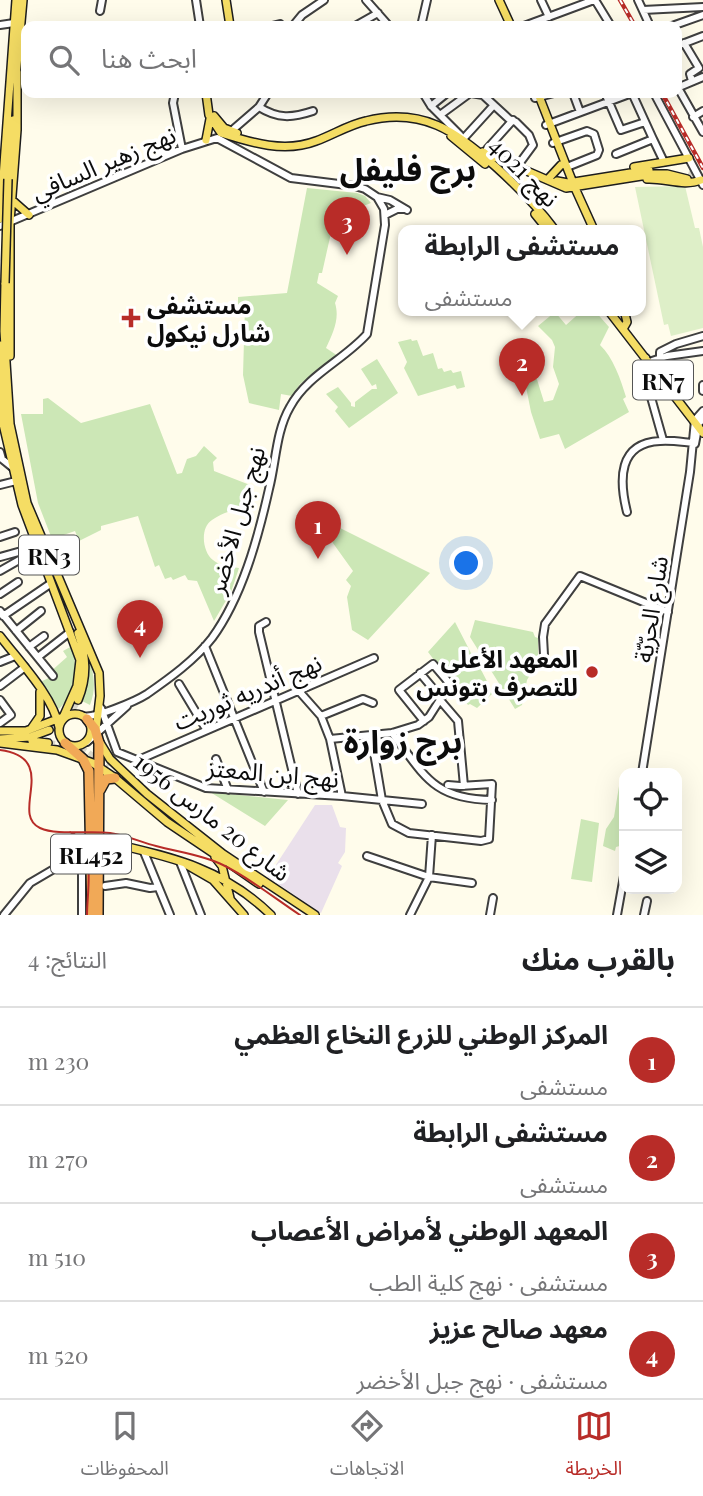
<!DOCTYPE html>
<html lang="ar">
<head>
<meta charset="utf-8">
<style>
	body { margin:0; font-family:"Playfair Display","Noto Sans Arabic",serif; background:#f2f2f2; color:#202124; direction:rtl }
	.controls { position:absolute; right:21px; bottom:21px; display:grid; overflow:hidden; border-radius:14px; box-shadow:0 7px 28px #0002 }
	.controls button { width:63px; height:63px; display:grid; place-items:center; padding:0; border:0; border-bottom:2px solid #e0e0e0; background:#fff; color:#202124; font:35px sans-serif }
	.you { position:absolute; left:467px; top:564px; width:24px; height:24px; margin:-18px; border:5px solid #fff; border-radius:50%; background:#1a73e8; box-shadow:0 0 0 10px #1a73e833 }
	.badge { display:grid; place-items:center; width:46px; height:46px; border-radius:50%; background:#b82c28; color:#fff; font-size:23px; font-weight:700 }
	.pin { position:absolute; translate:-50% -58px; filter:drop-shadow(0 2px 4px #0008) }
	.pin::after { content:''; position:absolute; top:37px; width:24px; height:21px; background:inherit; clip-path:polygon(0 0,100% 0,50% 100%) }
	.popup { position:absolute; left:398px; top:225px; width:248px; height:91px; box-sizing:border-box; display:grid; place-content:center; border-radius:14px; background:#fff; filter:drop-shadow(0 2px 5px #0005); font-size:23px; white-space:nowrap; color:#757577 }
	.popup b { font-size:26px; color:#202124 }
	.popup::after { content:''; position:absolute; left:50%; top:100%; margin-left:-14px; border:14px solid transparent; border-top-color:#fff }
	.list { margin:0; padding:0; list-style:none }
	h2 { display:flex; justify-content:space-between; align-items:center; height:91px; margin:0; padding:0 28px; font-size:30px }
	h2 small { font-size:23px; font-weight:400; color:#757577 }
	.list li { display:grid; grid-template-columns:46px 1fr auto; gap:21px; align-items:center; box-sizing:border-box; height:98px; padding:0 28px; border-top:2px solid #e0e0e0 }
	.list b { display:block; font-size:26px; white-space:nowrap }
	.list p { margin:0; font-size:23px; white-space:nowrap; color:#757577 }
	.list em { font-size:23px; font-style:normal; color:#757577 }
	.icon { flex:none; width:38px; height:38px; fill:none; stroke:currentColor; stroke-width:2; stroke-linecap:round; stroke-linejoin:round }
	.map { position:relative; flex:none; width:703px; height:915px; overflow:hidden; direction:ltr }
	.search { position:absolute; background:#fff; box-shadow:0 7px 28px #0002; left:21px; right:21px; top:21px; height:77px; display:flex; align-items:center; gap:18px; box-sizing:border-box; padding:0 24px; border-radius:14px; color:#757577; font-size:26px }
	.sheet { height:483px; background:#fff }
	nav { display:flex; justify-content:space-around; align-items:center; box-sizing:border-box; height:98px; border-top:2px solid #e0e0e0; background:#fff; font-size:19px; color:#757577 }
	nav a { display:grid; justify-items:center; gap:4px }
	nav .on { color:#b82c28 }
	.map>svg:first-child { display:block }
	.industrial { fill:#eae0eb }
	.green { fill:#cce7b6 }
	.pitch { fill:#deefc8 }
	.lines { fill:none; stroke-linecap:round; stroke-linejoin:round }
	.major-tunnel { stroke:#dbd8ca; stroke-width:7; stroke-dasharray:7 3.5; stroke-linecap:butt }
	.minor-casing { stroke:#3f3f3f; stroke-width:10 }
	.major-casing { stroke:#1d1d1d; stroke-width:10 }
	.highway-casing { stroke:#1d1d1d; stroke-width:12 }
	.minor { stroke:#fff; stroke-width:6 }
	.major { stroke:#f5dd64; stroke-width:7 }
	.highway { stroke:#f1a957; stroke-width:9 }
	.tram { stroke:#b82c28; stroke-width:2 }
	.rail-casing { stroke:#b82c28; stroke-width:4.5 }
	.rail { stroke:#fff; stroke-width:2; stroke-dasharray:5; stroke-linecap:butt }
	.major-bridge-casing { stroke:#1d1d1d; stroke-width:10; stroke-linecap:butt }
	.major-bridge { stroke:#f5dd64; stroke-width:7 }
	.poi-dot { fill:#b82c28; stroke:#fff; stroke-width:2.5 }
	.labels { text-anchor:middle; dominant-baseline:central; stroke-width:7; stroke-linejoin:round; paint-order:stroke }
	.shield { fill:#fff; stroke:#555; stroke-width:2 }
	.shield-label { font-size:23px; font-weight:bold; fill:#0c0c0c }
	.street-label { font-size:24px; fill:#0c0c0c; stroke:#fff }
	.poi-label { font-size:24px; font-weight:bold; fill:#0c0c0c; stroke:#fff; text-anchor:start }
	.district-label { font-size:32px; font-weight:bold; fill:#0c0c0c; stroke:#fff }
</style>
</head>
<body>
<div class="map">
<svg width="703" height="915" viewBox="0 0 703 915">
	<rect width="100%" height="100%" fill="#fffceb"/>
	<path class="industrial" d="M315,805H332L340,827L346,828L345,852L338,863L342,866L321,913L268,877Z"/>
	<path class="green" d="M307,188L357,193L365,196L371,203L342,214L333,224L322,273H319L317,283L338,296L335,303C340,319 333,333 326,348L338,356L300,384L292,396L281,394L279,410L249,403L243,375L245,306L238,307V297L287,293Z
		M583,310H594L609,327L600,345C613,357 621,380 626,397L623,399L629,412L565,449L559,434L540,439L531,412L524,377L535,373L544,402L553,400L559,384L553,367L555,347L552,340L538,326L555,312L566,325Z
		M411,339L412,341L417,340L423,356L433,353L438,369L442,368L444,372L451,370L453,373L461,371L465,387L457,389L455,385L418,396L404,368L407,362L398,342Z
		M377,359L398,393L349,428L335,411L338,407L326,394L338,387L351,403V406L355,407V402L372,389H377L376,384L372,386L361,369Z
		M48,398L81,423L150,404L177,474L182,473L187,459L196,456L204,446L217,458L213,462L214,471L250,485L254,502C241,508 223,512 212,520C200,527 202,552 213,560C220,566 230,567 239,568L231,592L214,621L197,581L188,580L185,575L173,580L171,577L165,579L159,565L155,567L138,516L101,526V530L79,541L75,531L52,539L38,503L21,414H43V399Z
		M330,523L430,573L368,640L352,630L347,597L351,586L346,580L353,571L325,532Z
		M475,620L533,632L535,637L538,638V661L527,680L522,705L515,709L470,637Z
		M455,622L472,655L473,665L478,664L490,687L487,689L492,694L477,708L470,704L468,705L428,652Z
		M72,646C78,668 76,692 59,709L40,682L51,677L49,673L67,657L63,651Z
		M86,653C94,670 97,687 90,705L80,700Z
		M620,780L624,781L623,845L616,847L615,851L603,846L606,829L614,817Z
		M210,792L288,800L265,826Z
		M581,819L599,823L592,882L571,879Z"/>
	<path class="pitch" d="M685,186L695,228H699L703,247V328L671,336L668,324L664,325L635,187Z"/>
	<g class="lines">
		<path class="major-tunnel" d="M688,174L702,179
			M49,730L66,719L78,700
			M48,743L85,751L108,767"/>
		<g class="minor-casing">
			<path id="minor" d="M196,0L200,26
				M366,0L389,26
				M541,0L549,17
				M595,0L611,26
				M638,0L650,26
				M643,10L703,7
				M100,11L102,0
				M0,25L14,23
				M272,26L280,24L282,26
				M293,26L302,15L324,0
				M355,26L378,13
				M421,26L427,0
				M524,26L594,0
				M672,26L703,15
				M684,43L699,68L690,74L692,81
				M677,46L703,36
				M677,86L703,132
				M677,88L703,77
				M175,93L173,103L182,149
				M423,93L431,106L460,135
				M471,93L483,95L509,119L516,122L529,135L533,145L519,164
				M573,93L580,112
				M605,93L621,130L645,122
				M654,93L703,185
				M535,98L554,93
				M431,106L447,93
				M259,107C278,119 292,118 313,111
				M440,115L470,93
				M693,117L703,111
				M546,125L632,93
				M229,133L259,107L268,93
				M464,138L494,105
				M653,139L664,162
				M553,143L587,131L594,134L599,150L597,155L567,167
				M487,149L513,120
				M616,154L653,139L632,93
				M377,197L390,200L407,210
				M385,215L397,209H405
				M0,226L182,149L217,138L291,178L355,186L365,189L377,197L384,209L385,225L367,334C344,360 307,375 290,407C276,431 276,462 269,489C258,538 242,597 212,638C195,660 170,678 147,694C136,701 94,719 83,716
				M660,357V352L676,344L703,336
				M646,358L645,376L663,440
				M652,361L667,356L703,351
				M703,385V391
				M695,444L699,423L703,419
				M0,452L2,459L12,467
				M0,485L16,481
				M627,512C619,480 618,443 660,441C671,440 682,442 693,443
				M0,537L15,532
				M0,557L36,547
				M0,571L28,555
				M0,594L18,582
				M0,611L53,676
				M3,616L50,584
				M266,622L259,626V632L298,794
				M16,631L41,611
				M205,646L264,792
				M29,647L44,636
				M544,655L543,637L545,624L580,576L668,612
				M38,657L70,632
				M0,662L15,656
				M420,673L441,698
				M179,684L206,729
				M0,686L25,667
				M298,690L321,716L330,739L342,796
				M0,700L11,715L0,723
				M440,700L458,721L464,786
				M101,708L117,752L206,788L342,796L422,804
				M321,716L363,699L373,703
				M392,733C425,776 433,799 492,800
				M371,735L382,800L392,824L409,833L481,841L489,839L492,784L460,786L448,785
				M330,739L392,733L418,725L429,717L450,684L433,664L399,690L424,721
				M87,742L127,706
				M216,759L228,790
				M136,761L374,658
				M642,773L690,472L695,420L703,411
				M144,852L170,915
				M367,856L429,877L472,883
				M180,862L201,915
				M105,886L126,883L150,888L158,887
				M4,915L30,883L76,856L81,857L82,861V915
				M410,915L429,877L432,835
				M490,915L493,898
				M617,915L624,876
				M644,915L647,901"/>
		</g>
		<g class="major-casing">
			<path id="major" d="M226,0L230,26
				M499,0L511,26
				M16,77L23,0
				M206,93L209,115L221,133C252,143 285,153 316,141C333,135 348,125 366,121C422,107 456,131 496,167C517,186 538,207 555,230
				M535,93L539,96L575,188L594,230
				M214,116L224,128L237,133
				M451,136L485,164
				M206,140L210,119
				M483,152L566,188L654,174H667L687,179
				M634,167L689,158
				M549,178L561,165
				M8,179L13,120
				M647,179C665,178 684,187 701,180
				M557,181L568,183L649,170
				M12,200L29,215
				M535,214L548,230
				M0,219L16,0
				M5,283L4,331L10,424L27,503L99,673L100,696L96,730
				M608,310L703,433
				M623,329L627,322L624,310
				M0,345L3,424L22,505L80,660L77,686L61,722
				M10,356V222L17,130V72
				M78,633C86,656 88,676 78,700
				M0,636C19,661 53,696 59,727
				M59 730a16 16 0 1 1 32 0a16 16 0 1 1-32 0Z
				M31,729L40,716V692
				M0,731H26L60,718
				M0,739L30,737L49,730
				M32,741L48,743
				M99,741L110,759L147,794L223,854L315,915
				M0,743L57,750L93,763L115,778L167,822L222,859
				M95,845L102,842L115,844C176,858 225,870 271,915
				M215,857L222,866L230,898
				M223,859L259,884
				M187,865L213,880L244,915"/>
		</g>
		<g class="highway-casing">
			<path id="highway" d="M87,719L95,729L99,743L98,915
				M65,743L83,759L89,771L92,915
				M100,790L106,779L115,778"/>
		</g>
		<use href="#minor" class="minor"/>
		<use href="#major" class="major"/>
		<use href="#highway" class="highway"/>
		<path class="tram" d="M0,750C61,758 9,814 40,828C57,836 90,830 110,833C125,835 141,842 156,846C178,852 203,855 223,865C248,877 276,899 300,915
			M70,832C97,843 87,890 87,915"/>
		<g class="rail-casing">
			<path id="rail" d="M620,0L635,26
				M662,93L703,168"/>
		</g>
		<use href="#rail" class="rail"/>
		<g class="major-bridge-casing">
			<path id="major-bridge" d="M5,283L8,179"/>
		</g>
		<use href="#major-bridge" class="major-bridge"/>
	</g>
	<g class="poi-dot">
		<path d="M127.5 307.5h7v7h7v7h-7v7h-7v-7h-7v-7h7z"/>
		<circle cx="592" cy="672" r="7"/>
	</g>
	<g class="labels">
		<g class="shield">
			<rect x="633" y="360.5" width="60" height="39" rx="5"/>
			<rect x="19" y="535.5" width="60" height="39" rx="5"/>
			<rect x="51" y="834.5" width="80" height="39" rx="5"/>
		</g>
		<g class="shield-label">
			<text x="663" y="380">RN7</text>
			<text x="49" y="555">RN3</text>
			<text x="91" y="854">RL452</text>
		</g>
		<g class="street-label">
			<text transform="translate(103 162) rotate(-23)">نهج زهير السافي</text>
			<text transform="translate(525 171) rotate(45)">نهج 4021</text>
			<text transform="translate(235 520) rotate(-74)">نهج جبل الأخضر</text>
			<text transform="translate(650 609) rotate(-81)">شارع الحرّيّة</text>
			<text transform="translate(247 691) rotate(-23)">نهج أندريه ثوريت</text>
			<text transform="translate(273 772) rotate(5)">نهج ابن المعتز</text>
			<text transform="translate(213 816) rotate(38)">شارع 20 مارس 1956</text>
		</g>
		<g class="poi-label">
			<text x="147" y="304">مستشفى<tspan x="147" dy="28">شارل نيكول</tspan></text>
			<text x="578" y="658" text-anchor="end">المعهد الأعلى<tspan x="578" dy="28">للتصرف بتونس</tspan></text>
		</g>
		<g class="district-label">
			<text x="408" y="167">برج فليفل</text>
			<text x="403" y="739">برج زوارة</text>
		</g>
	</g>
</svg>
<div class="controls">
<button><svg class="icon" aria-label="locate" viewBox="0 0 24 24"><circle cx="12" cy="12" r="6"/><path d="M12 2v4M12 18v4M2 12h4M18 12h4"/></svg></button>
<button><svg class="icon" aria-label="layers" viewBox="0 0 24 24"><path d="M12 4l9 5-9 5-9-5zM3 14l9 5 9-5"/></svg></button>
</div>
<div class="you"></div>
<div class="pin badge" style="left:318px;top:559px">1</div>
<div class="pin badge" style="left:522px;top:396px">2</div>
<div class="popup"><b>مستشفى الرابطة</b>مستشفى</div>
<div class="pin badge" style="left:347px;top:255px">3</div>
<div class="pin badge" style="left:140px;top:658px">4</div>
<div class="search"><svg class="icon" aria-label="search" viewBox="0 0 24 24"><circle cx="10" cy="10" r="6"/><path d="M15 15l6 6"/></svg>ابحث هنا</div>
</div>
<section class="sheet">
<h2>بالقرب منك<small>النتائج: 4</small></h2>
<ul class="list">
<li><span class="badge">1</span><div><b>المركز الوطني للزرع النخاع العظمي</b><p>مستشفى</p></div><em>230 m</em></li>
<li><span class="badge">2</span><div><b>مستشفى الرابطة</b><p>مستشفى</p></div><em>270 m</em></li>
<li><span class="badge">3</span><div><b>المعهد الوطني لأمراض الأعصاب</b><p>مستشفى · نهج كلية الطب</p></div><em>510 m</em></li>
<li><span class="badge">4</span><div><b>معهد صالح عزيز</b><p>مستشفى · نهج جبل الأخضر</p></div><em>520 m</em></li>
</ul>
</section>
<nav>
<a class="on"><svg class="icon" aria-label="map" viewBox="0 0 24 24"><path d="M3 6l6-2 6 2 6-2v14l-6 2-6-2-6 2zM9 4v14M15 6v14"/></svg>الخريطة</a>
<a><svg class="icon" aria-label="directions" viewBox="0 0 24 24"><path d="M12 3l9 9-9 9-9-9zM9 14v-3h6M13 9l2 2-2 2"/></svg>الاتجاهات</a>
<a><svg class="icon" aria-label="saved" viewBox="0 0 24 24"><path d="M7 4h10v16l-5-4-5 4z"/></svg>المحفوظات</a>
</nav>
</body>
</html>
